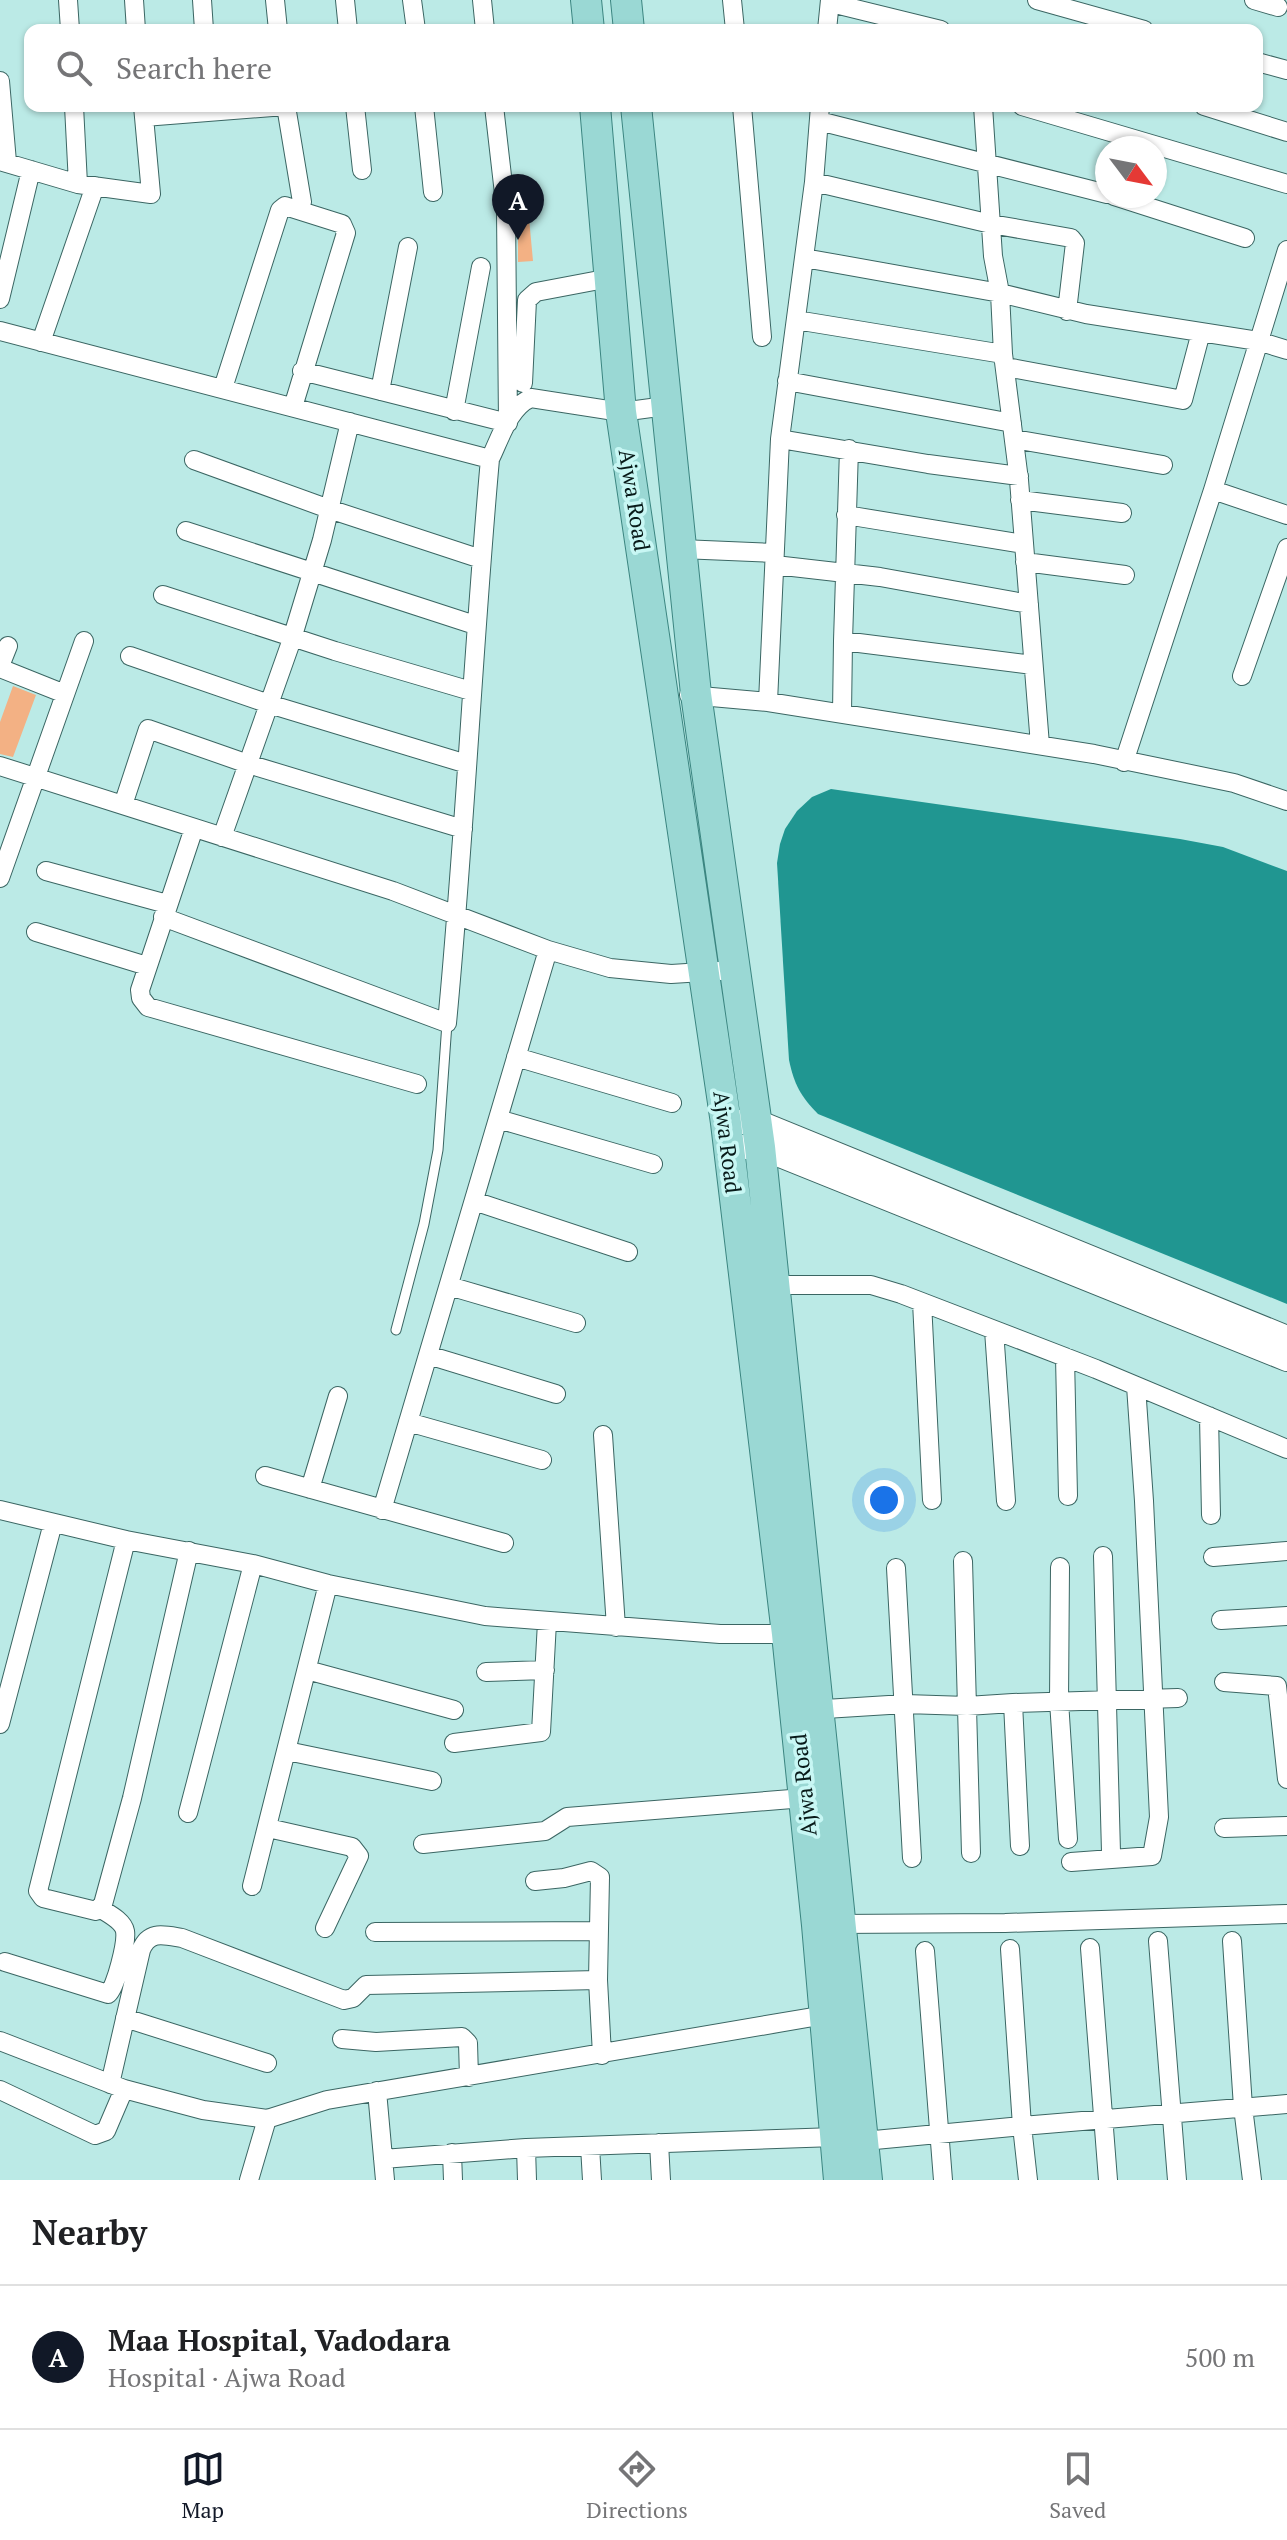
<!DOCTYPE html>
<html lang="en">
<head>
<meta charset="utf-8">
<style>
	body { margin:0; font-family:"PT Serif",serif; background:#f2f2f2; color:#202124 }
	.compass { position:absolute; left:1095px; top:136px; width:72px; height:72px; border-radius:50%; background:#fff; box-shadow:0 2px 6px #0004; rotate:122deg }
	.you { position:absolute; left:884px; top:1500px; width:28px; height:28px; margin:-20px; border:6px solid #fff; border-radius:50%; background:#1a73e8; box-shadow:0 0 0 12px #1a73e833 }
	.badge { display:grid; place-items:center; width:52px; height:52px; border-radius:50%; background:#111827; color:#fff; font-size:26px; font-weight:700 }
	.pin { position:absolute; translate:-50% -66px; filter:drop-shadow(0 2px 4px #0008) }
	.pin::after { content:''; position:absolute; top:42px; width:28px; height:24px; background:inherit; clip-path:polygon(0 0,100% 0,50% 100%) }
	.list { margin:0; padding:0; list-style:none }
	h2 { display:flex; justify-content:space-between; align-items:center; height:104px; margin:0; padding:0 32px; font-size:34px }
	h2 small { font-size:26px; font-weight:400; color:#757577 }
	.list li { display:grid; grid-template-columns:52px 1fr auto; gap:24px; align-items:center; box-sizing:border-box; height:144px; padding:0 32px; border-top:2px solid #e0e0e0 }
	.list b { display:block; font-size:30px; white-space:nowrap }
	.list p { margin:0; font-size:26px; white-space:nowrap; color:#757577 }
	.list em { font-size:26px; font-style:normal; color:#757577 }
	.icon { flex:none; width:44px; height:44px; fill:none; stroke:currentColor; stroke-width:2; stroke-linecap:round; stroke-linejoin:round }
	.map { position:relative; flex:none; width:1287px; height:2180px; overflow:hidden }
	.search { position:absolute; background:#fff; box-shadow:0 2px 6px #0004; left:24px; right:24px; top:24px; height:88px; display:flex; align-items:center; gap:20px; box-sizing:border-box; padding:0 28px; border-radius:16px; color:#757577; font-size:30px }
	.sheet { height:248px; background:#fff }
	nav { display:flex; justify-content:space-around; align-items:center; box-sizing:border-box; height:112px; border-top:2px solid #e0e0e0; background:#fff; font-size:22px; color:#757577 }
	nav a { display:grid; justify-items:center; gap:4px }
	nav .on { color:#111827 }
	.map>svg:first-child { display:block }
	.water { fill:#209691 }
	.building { fill:#f3b184 }
	.lines { fill:none; stroke-linecap:round; stroke-linejoin:round }
	.service-casing { stroke:#3b6663; stroke-width:11 }
	.minor-casing { stroke:#3b6663; stroke-width:20 }
	.tertiary-casing { stroke:#3b6663; stroke-width:26 }
	.primary-casing { stroke:#3b8580; stroke-width:32 }
	.service { stroke:#fff; stroke-width:9 }
	.minor { stroke:#fff; stroke-width:18 }
	.tertiary { stroke:#fff; stroke-width:24 }
	.primary { stroke:#9ad8d4; stroke-width:30 }
	.labels { text-anchor:middle; dominant-baseline:central; stroke-width:7; stroke-linejoin:round; paint-order:stroke }
	.street-label { font-size:22px; fill:#081a19; stroke:#c8f7f4 }
</style>
</head>
<body>
<div class="map">
<svg width="1287" height="2180" viewBox="0 0 1287 2180">
	<rect width="100%" height="100%" fill="#bbeae6"/>
	<path class="water" d="M831,789L1180,839L1223,847L1287,871V1304L818,1114C801,1097 794,1084 789,1060L777,863L780,844L785,829L797,811L812,797Z"/>
	<path class="building" d="M528,207L533,261L518,262V208Z
		M13,686L36,695L13,757L0,754V722Z"/>
	<g class="lines">
		<g class="service-casing">
			<path id="service" d="M396,1330L424,1224L438,1150L447,1023"/>
		</g>
		<g class="minor-casing">
			<path id="minor" d="M68,0L70,30
				M134,0L136,30
				M202,0L204,30
				M275,0L278,30
				M345,0L348,30
				M412,0L416,30
				M482,0L485,30
				M732,0L735,30
				M1037,0L1144,30
				M1254,0L1278,7
				M831,3L941,30
				M827,30L830,0
				M1257,62L1287,70
				M0,81L7,162
				M74,106L78,184
				M286,106L302,202
				M355,106L362,170
				M424,106L433,192
				M742,106L762,337
				M983,106L993,256L1000,293L1003,354L1019,480L1040,745
				M1022,106L1287,184
				M1204,106L1287,132
				M144,117L285,106
				M819,121L1107,194
				M0,161L78,184L151,194L143,106
				M814,182L991,224L1071,238L1075,243L1067,311
				M1114,196L1245,238
				M804,258L1000,293L1086,314L1258,341L1287,350
				M0,299L31,170
				M796,320L1003,354
				M0,331L490,459C500,439 509,407 531,398L621,412L666,406
				M41,342L95,186
				M1006,367L1183,400L1201,332
				M302,371L508,423L506,211L494,106
				M787,381L1012,423
				M523,383L527,300L536,292L610,278
				M223,388L280,210L285,206L342,224L346,233L293,407
				M380,391L408,247
				M454,411L481,267
				M780,439L928,464L1019,476
				M1014,439L1163,465
				M849,449L843,641L1033,665
				M194,460L329,509L481,559
				M1213,490L1287,515
				M1020,500L1122,513
				M846,515L1024,544
				M186,531L475,625
				M681,549L773,553
				M1025,562L1125,575
				M775,565L880,577L1029,604
				M163,595L335,651L471,691
				M130,656L269,704L467,764
				M0,666L8,646
				M0,668L65,694
				M1242,676L1287,548
				M689,695L768,702L1094,754L1234,783L1287,801
				M768,702L780,439L814,182L820,106
				M842,713L843,641
				M1124,762L1213,490L1287,250
				M0,766L393,891L548,950L610,968L671,974L735,970
				M123,805L148,729L248,764L463,829
				M194,828L140,990L141,998L148,1007L417,1084
				M222,837L291,642L322,540L350,422
				M46,871L167,904
				M0,878L84,641
				M163,917L447,1023C465,835 473,647 490,459
				M36,932L147,966
				M516,1057L672,1103
				M498,1119L653,1164
				M474,1201L628,1252
				M765,1285H871L901,1294L1096,1369L1287,1449
				M449,1286L576,1323
				M922,1302L932,1500
				M994,1330L1006,1501
				M428,1355L556,1394
				M1065,1357L1068,1496
				M1209,1416L1211,1515
				M408,1422L542,1460
				M603,1435L616,1627
				M265,1476L504,1543
				M310,1489L338,1396
				M0,1510L126,1540L253,1564L328,1584L485,1616L720,1634H787
				M382,1510L548,950
				M126,1540L38,1891L43,1898L96,1911L103,1904L132,1798L189,1551
				M1103,1556L1111,1852
				M1213,1557L1287,1551
				M963,1561L971,1853
				M1060,1567L1059,1701L1068,1839
				M896,1568L912,1858
				M1221,1620L1287,1616
				M307,1670L454,1710
				M486,1672L545,1670
				M1224,1682L1277,1686L1287,1779
				M1013,1703L1020,1846
				M809,1710L905,1704L967,1706L1013,1703L1178,1698
				M0,1724L53,1523
				M454,1743L541,1732L547,1622
				M287,1751L432,1781
				M188,1813L253,1564
				M268,1828L352,1847L359,1856L325,1928
				M1224,1828L1287,1826
				M423,1844L545,1831L567,1817L804,1798
				M1071,1862L1152,1856L1159,1817L1144,1501L1136,1386
				M535,1881L564,1878L591,1871L600,1877L598,1980L602,2055
				M252,1886L328,1584
				M834,1924L1005,1923L1287,1914
				M375,1932L599,1931
				M1158,1941L1177,2180
				M1232,1941L1243,2107L1252,2180
				M1090,1948L1108,2180
				M1010,1949L1022,2126L1287,2104
				M925,1951L943,2180
				M5,1962L108,1994C116,1987 127,1942 125,1931C123,1921 109,1914 101,1909
				M125,2018L267,2063
				M342,2039L376,2042L462,2037L468,2043L469,2077
				M0,2041L124,2089L203,2110L267,2119L327,2100L825,2015
				M110,2084L141,1950C149,1930 164,1935 182,1938L344,2000L353,1998L366,1985L598,1980
				M0,2090L95,2135L106,2131L124,2089
				M377,2091L385,2180
				M659,2143L661,2180
				M590,2146L592,2180
				M526,2148L527,2180
				M452,2153L453,2180
				M383,2159L526,2148L835,2137L864,2141L1022,2126L1028,2180
				M249,2180L267,2119"/>
		</g>
		<g class="tertiary-casing">
			<path id="tertiary" d="M740,1122H757L1287,1338
				M729,1147H760L1287,1359"/>
		</g>
		<g class="primary-casing">
			<path id="primary" d="M586,0L589,30
				M626,0L629,30
				M595,106L621,412L726,1123L787,1634L817,1925L839,2180
				M636,106L696,694L760,1147L867,2180"/>
		</g>
		<use href="#service" class="service"/>
		<use href="#minor" class="minor"/>
		<use href="#tertiary" class="tertiary"/>
		<use href="#primary" class="primary"/>
	</g>
	<g class="labels">
		<g class="street-label">
			<text transform="translate(635 500) rotate(81)">Ajwa Road</text>
			<text transform="translate(728 1142) rotate(83)">Ajwa Road</text>
			<text transform="translate(803 1785) rotate(-96)">Ajwa Road</text>
		</g>
	</g>
</svg>
<svg class="compass" viewBox="-18 -18 36 36"><path d="M0-13l5 13h-10z" fill="#e53935"/><path d="M0 13l5-13h-10z" fill="#757577"/></svg>
<div class="you"></div>
<div class="pin badge" style="left:518px;top:240px">A</div>
<div class="search"><svg class="icon" aria-label="search" viewBox="0 0 24 24"><circle cx="10" cy="10" r="6"/><path d="M15 15l6 6"/></svg>Search here</div>
</div>
<section class="sheet">
<h2>Nearby<small></small></h2>
<ul class="list">
<li><span class="badge">A</span><div><b>Maa Hospital, Vadodara</b><p>Hospital · Ajwa Road</p></div><em>500 m</em></li>
</ul>
</section>
<nav>
<a class="on"><svg class="icon" aria-label="map" viewBox="0 0 24 24"><path d="M3 6l6-2 6 2 6-2v14l-6 2-6-2-6 2zM9 4v14M15 6v14"/></svg>Map</a>
<a><svg class="icon" aria-label="directions" viewBox="0 0 24 24"><path d="M12 3l9 9-9 9-9-9zM9 14v-3h6M13 9l2 2-2 2"/></svg>Directions</a>
<a><svg class="icon" aria-label="saved" viewBox="0 0 24 24"><path d="M7 4h10v16l-5-4-5 4z"/></svg>Saved</a>
</nav>
</body>
</html>
